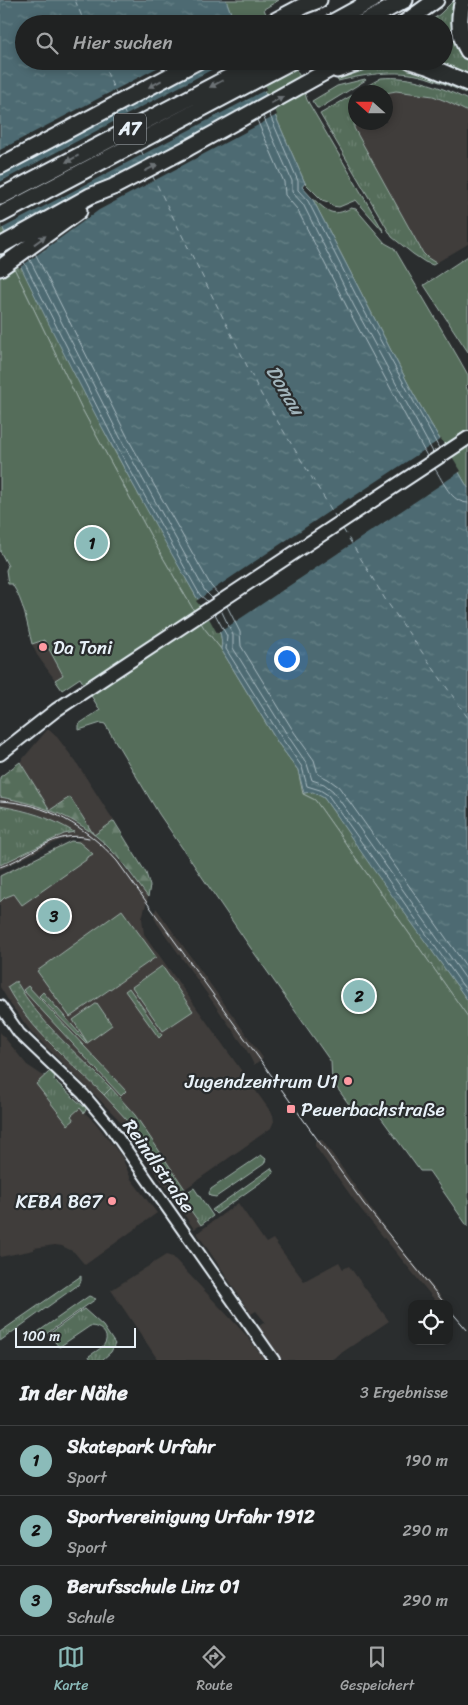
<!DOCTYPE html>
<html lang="de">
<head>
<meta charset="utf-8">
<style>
	body { margin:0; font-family:Sriracha,sans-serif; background:#282a2a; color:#f1f3f6 }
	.controls { position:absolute; right:15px; bottom:15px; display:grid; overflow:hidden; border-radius:10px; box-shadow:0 2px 8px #0003 }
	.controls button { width:45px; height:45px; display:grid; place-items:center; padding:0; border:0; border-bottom:1px solid #3d3f40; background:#202222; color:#f1f3f6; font:25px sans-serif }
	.compass { position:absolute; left:348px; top:85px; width:45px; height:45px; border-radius:50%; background:#202222; box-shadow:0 2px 8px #0003; rotate:291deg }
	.scale { position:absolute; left:15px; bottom:12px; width:121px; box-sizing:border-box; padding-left:5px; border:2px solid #e8f1f8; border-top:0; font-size:14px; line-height:18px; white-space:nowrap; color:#e8f1f8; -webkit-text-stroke:4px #2a2d2e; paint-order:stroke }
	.you { position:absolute; left:286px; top:658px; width:18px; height:18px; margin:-12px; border:4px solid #fff; border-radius:50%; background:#1a73e8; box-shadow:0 0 0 8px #1a73e833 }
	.badge { display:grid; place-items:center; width:32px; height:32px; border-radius:50%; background:#8bbbb9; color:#111; font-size:16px; font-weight:700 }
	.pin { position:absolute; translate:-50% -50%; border:2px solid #fff; box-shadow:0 1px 5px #0006 }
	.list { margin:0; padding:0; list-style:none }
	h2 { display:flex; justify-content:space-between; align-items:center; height:65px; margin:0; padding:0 20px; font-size:21px }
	h2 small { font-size:16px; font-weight:400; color:#a2a4a5 }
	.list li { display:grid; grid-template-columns:32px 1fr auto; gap:15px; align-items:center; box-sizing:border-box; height:70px; padding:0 20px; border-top:1px solid #3d3f40 }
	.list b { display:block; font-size:19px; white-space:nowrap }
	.list p { margin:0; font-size:16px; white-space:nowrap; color:#a2a4a5 }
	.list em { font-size:16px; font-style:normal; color:#a2a4a5 }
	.icon { flex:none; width:28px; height:28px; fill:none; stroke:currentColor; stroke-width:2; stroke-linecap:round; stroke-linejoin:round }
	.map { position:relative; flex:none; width:468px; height:1360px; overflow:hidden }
	.search { position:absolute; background:#202222; box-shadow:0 2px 8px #0003; left:15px; right:15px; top:15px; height:55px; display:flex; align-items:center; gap:12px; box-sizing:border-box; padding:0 18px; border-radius:28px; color:#a2a4a5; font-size:19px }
	.sheet { height:275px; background:#202222 }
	nav { display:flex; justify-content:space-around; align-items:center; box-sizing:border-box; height:70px; border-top:1px solid #3d3f40; background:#202222; font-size:14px; color:#a2a4a5 }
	nav a { display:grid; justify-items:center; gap:2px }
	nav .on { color:#8bbbb9 }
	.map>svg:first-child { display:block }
	.built { fill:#3f3c3a; fill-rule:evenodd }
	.grass { fill:url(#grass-tufts); stroke:#9eafa9 }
	.forest { fill:url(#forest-firs); stroke:#9eafa9 }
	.park { fill:#556d5a; stroke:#9eafa9 }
	.garden { fill:url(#garden-dots); stroke:#9eafa9 }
	.water { fill:url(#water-ripples); stroke:#8ba1a8 }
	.pier { fill:#2a2d2e }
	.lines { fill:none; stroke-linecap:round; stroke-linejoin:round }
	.shore { stroke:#aabbc2; stroke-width:1 }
	.ferry { stroke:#a2b5bc; stroke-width:1; stroke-dasharray:6 5; stroke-linecap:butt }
	.minor-casing { stroke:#e8f1f8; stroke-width:14 }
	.major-casing { stroke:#e8f1f8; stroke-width:16 }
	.highway-casing { stroke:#e8f1f8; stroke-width:19 }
	.minor { stroke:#2a2d2e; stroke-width:10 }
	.major { stroke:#2a2d2e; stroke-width:12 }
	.highway { stroke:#2a2d2e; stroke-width:15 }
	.tram { stroke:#e8f1f8; stroke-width:1 }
	.oneway { fill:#6c7275 }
	.poi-dot { fill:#ff9aa2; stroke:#2a2d2e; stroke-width:2 }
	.labels { text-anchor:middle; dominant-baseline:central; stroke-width:4.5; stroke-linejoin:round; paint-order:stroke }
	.shield { fill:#2a2d2e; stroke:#afb6bb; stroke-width:1 }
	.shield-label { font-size:18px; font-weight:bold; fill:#e8f1f8 }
	.poi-label { font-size:19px; fill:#e8f1f8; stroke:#2a2d2e; text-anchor:start }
	.street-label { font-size:19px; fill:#e8f1f8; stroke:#2a2d2e }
	.water-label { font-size:20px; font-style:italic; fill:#a2b5bc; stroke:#2a2d2e }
</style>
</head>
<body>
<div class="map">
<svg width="468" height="1360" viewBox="0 0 468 1360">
	<defs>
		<pattern id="grass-tufts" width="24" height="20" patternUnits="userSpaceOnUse" patternTransform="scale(1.25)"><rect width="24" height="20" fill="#556d5a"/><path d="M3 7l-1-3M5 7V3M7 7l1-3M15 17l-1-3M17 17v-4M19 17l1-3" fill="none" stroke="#6d8272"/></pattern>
		<pattern id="forest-firs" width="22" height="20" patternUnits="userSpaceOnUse" patternTransform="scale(1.25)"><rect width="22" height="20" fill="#556d5a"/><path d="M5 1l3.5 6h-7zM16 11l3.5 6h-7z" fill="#6d8272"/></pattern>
		<pattern id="garden-dots" width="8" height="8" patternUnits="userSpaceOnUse" patternTransform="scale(1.25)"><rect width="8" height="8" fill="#556d5a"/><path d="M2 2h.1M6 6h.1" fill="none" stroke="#6d8272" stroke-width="1.8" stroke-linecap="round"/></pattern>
		<pattern id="water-ripples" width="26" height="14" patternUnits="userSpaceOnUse" patternTransform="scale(1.25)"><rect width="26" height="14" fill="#4d6b72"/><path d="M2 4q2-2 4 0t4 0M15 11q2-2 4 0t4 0" fill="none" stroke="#678187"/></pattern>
	</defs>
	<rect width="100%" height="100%" fill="#2a2d2e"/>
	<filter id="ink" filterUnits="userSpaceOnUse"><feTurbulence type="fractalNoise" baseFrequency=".02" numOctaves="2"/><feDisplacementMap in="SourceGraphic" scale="10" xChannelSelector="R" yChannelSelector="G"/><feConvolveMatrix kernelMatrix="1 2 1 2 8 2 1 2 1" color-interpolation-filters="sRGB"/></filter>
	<g filter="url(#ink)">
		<path class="built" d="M396,91L433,96L448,102L468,112V244L436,263L427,258L423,253L354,128L355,117L356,122H386V93Z
			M43,640L63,675L55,680L37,655L32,644Z
			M47,730H49L57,737L76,762L114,821L94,835L114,854L148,897L142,918L144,934L273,1115L274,1121L271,1128L185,1189L135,1115L119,1097L44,1021L28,1001L16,982L8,987L19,1007L33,1025L104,1095L127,1120L201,1225L194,1229L120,1121L95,1095L32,1033L11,1005L0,987V875L65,843L83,839L74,837L58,841L0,870V865L64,834L74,832L43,816L28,811L0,806V797H1L26,802L49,809L20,762ZM70,798L92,833L69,819L51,810Z
			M156,908L263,1058L254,1065L246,1049L157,923L154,917Z
			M0,1032L27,1065L45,1077L95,1122L122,1157L131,1179L157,1213L85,1265L74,1252L62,1246L55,1245L34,1248V1250L0,1257Z
			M320,1139L323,1141L387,1231L447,1304H438L359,1207L315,1146V1141Z
			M238,1203L266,1243L273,1239L304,1281L339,1262L343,1269L349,1266L389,1321L331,1360H282L259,1326L265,1322L256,1311L251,1314L197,1233Z
			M166,1255L173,1257L185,1270L247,1336L265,1360H158L111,1290Z"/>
		<path class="grass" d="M454,0H457L463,54L468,60V76L435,61H444V24H427L440,14Z
			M399,66L416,69L468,90V94C456,89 444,83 431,79C401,68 368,74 338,81L336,77L365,68Z
			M381,78C412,75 441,87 468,100V112L448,102L433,96L396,91L386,93L356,92Z
			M365,79L366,80L320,108H317L312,101L337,86Z
			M356,93L354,128L423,253L428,258L436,263L433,265L425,262L413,254L392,237L320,114Z
			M0,222L115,452L197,598C209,611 225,630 221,649L204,628L155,544L83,411L0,239Z
			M308,792L318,794L324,798L468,1001V1017L315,800L303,794L304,793Z
			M0,806C29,811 49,817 74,832L64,834L0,865Z
			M50,1071L55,1073L54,1080L84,1107L85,1100C87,1105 87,1109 84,1113L80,1108L71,1116L74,1120L68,1125L36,1084Z
			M111,1088L135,1115L187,1192L194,1188L213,1216L201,1225L127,1120L104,1095Z
			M261,1155L266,1159L264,1164L216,1197L210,1196L209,1193L211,1189Z
			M271,1168L274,1173L216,1214L212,1210Z
			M81,1276V1281L78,1285L0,1341V1332Z
			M89,1296L96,1299L36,1341L32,1336Z
			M84,1309L103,1326L115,1344L111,1352L102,1360H91L89,1356C93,1353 99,1350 103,1346C112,1335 100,1326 90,1326L59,1347L49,1334Z"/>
		<path class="forest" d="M20,762L50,810L70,797L94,835L114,821L146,873L150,886L148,897C135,880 123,861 107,846C78,817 39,804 0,797V777Z"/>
		<path class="park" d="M226,0H279L264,9L270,24H235Z
			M251,61H291L299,75L307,100L384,232L356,200L339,207L332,206L328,202L322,200L305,183Z
			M312,198C328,211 331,218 351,208L356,209L385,243L394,248L459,359L468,375V384L466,386L468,392V488L413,393Z
			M0,239L83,411L155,544L204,628L221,649L278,743L298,770L303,794L315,800L468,1017V1227L429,1171H420L371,1104L356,1114L332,1081L331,1062L250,947L159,814L105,724L101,723L79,730V724L100,710L80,678L62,690L55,680L63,675L44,640L32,644C27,624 24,602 12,584H8L6,570L8,566L0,551Z
			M468,256V352L424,285Z
			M71,841L79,842L93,854L86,858V860L22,905L14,894L4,898L0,902V876Z
			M122,910L156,957L70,1017L37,971Z
			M162,966L193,1011L163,1031L132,987Z
			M28,986L126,1091L121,1096L23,990Z
			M129,988L162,1035L159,1038L125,991Z
			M43,992L87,1042L73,1020L97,1003L112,1025L86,1044L39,996Z"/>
		<path class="garden" d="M16,981C40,1024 78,1054 111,1088L104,1095C70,1061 30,1030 7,987Z"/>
		<path class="water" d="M0,0H226L235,24H24V61H251L305,183L302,187L312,198L413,393L468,488V1001L373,869L324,798L313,792L304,793L298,770L278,743L221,649C225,631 209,611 197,598C128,479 63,357 5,233L0,222Z"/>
		<path class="pier" d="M170,61H215L0,174V150Z
			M228,61H254L267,89L1,229L0,182Z
			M270,96L277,115L99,210L19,268L12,253L25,241L10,249L74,200Z
			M441,439L461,471L226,628L217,633L205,611L196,601L349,498L350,499Z"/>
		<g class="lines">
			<path class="shore" d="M269,113L298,181V190L308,201L360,303L439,448
				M263,116L292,181V192L303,204L354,306L433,452
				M257,120L284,182L285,195L297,209L348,309L427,456
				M35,253L131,444L211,586L218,594
				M29,258L125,447L205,591L212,598
				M24,262L119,450L200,595L207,601
				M435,469C444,482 450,502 468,503
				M227,606L240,632L241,646L294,732L314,760L318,774L328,779L339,787L468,969
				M221,610L233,635V648L288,736L307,764L312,780L324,784L333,791L468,982
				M215,614L227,636L226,649L283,740L302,767L307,786L320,790L328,795L468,993"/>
			<path class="ferry" d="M75,0L85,24
				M102,61L117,96
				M123,109L128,121
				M141,150L146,162
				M152,175L261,394L337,519
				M343,529L385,599L468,718"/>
			<g class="minor-casing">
				<path id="minor" d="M0,1006L19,1033L83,1094L109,1125L274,1360"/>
			</g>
			<g class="major-casing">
				<path id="major" d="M0,754L56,710L468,438"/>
			</g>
			<g class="highway-casing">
				<path id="highway" d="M463,0C458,18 458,35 468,51
					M269,24L303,6L319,0
					M329,24L373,0
					M361,24L405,0
					M403,24L436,0
					M411,61L430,67L468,83
					M337,70L363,61
					M0,166L198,61
					M0,197L260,61
					M0,215L292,61
					M0,246L90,196L113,187L188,148L345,61
					M0,268L79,211"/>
			</g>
			<use href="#minor" class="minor"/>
			<use href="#major" class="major"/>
			<use href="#highway" class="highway"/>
			<path class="tram" d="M0,801C46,803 87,827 117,861L364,1204L445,1304
				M0,867C31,857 54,829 89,838
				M449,1309L468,1331"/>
		</g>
		<defs><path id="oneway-solid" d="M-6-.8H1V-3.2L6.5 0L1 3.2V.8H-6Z" transform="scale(1.25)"/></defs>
		<g class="oneway">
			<use href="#oneway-solid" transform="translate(155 84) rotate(152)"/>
			<use href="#oneway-solid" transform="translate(216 84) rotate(152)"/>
			<use href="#oneway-solid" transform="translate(277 100) rotate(-29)"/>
			<use href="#oneway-solid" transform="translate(72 159) rotate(152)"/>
			<use href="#oneway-solid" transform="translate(151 168) rotate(-27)"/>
			<use href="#oneway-solid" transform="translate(40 240) rotate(-36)"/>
		</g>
	</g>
	<g class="poi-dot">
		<circle cx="43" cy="647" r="5"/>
		<circle cx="348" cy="1081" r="5"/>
		<rect x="286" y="1104" width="10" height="10" rx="2.5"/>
		<circle cx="112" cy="1201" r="5"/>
	</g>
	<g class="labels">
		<rect class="shield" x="114" y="113.5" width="32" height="31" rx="4"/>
		<g class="shield-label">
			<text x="130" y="129">A7</text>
		</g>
		<g class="poi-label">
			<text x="53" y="647">Da Toni</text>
			<text x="338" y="1081" text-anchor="end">Jugendzentrum U1</text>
			<text x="301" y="1109">Peuerbachstraße</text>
			<text x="102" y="1201" text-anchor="end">KEBA BG7</text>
		</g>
		<g class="street-label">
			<text transform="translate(159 1166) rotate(55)">Reindlstraße</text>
		</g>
		<g class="water-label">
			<text transform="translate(285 390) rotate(59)">Donau</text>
		</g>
	</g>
</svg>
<div class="controls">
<button><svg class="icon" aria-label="locate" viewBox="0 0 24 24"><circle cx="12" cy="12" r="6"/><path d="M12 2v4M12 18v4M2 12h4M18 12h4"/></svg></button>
</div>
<svg class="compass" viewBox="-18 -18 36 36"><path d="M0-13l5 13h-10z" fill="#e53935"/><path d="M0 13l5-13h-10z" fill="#a2a4a5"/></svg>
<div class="scale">100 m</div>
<div class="you"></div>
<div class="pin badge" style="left:92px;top:543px">1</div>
<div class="pin badge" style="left:359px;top:996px">2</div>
<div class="pin badge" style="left:54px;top:916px">3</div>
<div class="search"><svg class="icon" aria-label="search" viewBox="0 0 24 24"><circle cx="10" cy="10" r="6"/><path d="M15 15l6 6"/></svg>Hier suchen</div>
</div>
<section class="sheet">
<h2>In der Nähe<small>3 Ergebnisse</small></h2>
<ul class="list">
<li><span class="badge">1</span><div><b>Skatepark Urfahr</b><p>Sport</p></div><em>190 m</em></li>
<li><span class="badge">2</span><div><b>Sportvereinigung Urfahr 1912</b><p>Sport</p></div><em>290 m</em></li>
<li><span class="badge">3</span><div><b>Berufsschule Linz 01</b><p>Schule</p></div><em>290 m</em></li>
</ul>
</section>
<nav>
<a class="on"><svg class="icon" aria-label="map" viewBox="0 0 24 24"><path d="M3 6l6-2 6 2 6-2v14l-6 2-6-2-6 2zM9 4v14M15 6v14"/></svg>Karte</a>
<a><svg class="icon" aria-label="directions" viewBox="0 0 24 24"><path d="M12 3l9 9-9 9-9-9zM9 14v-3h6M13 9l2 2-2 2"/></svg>Route</a>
<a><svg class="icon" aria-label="saved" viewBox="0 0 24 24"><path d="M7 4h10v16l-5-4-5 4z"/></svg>Gespeichert</a>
</nav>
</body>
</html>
